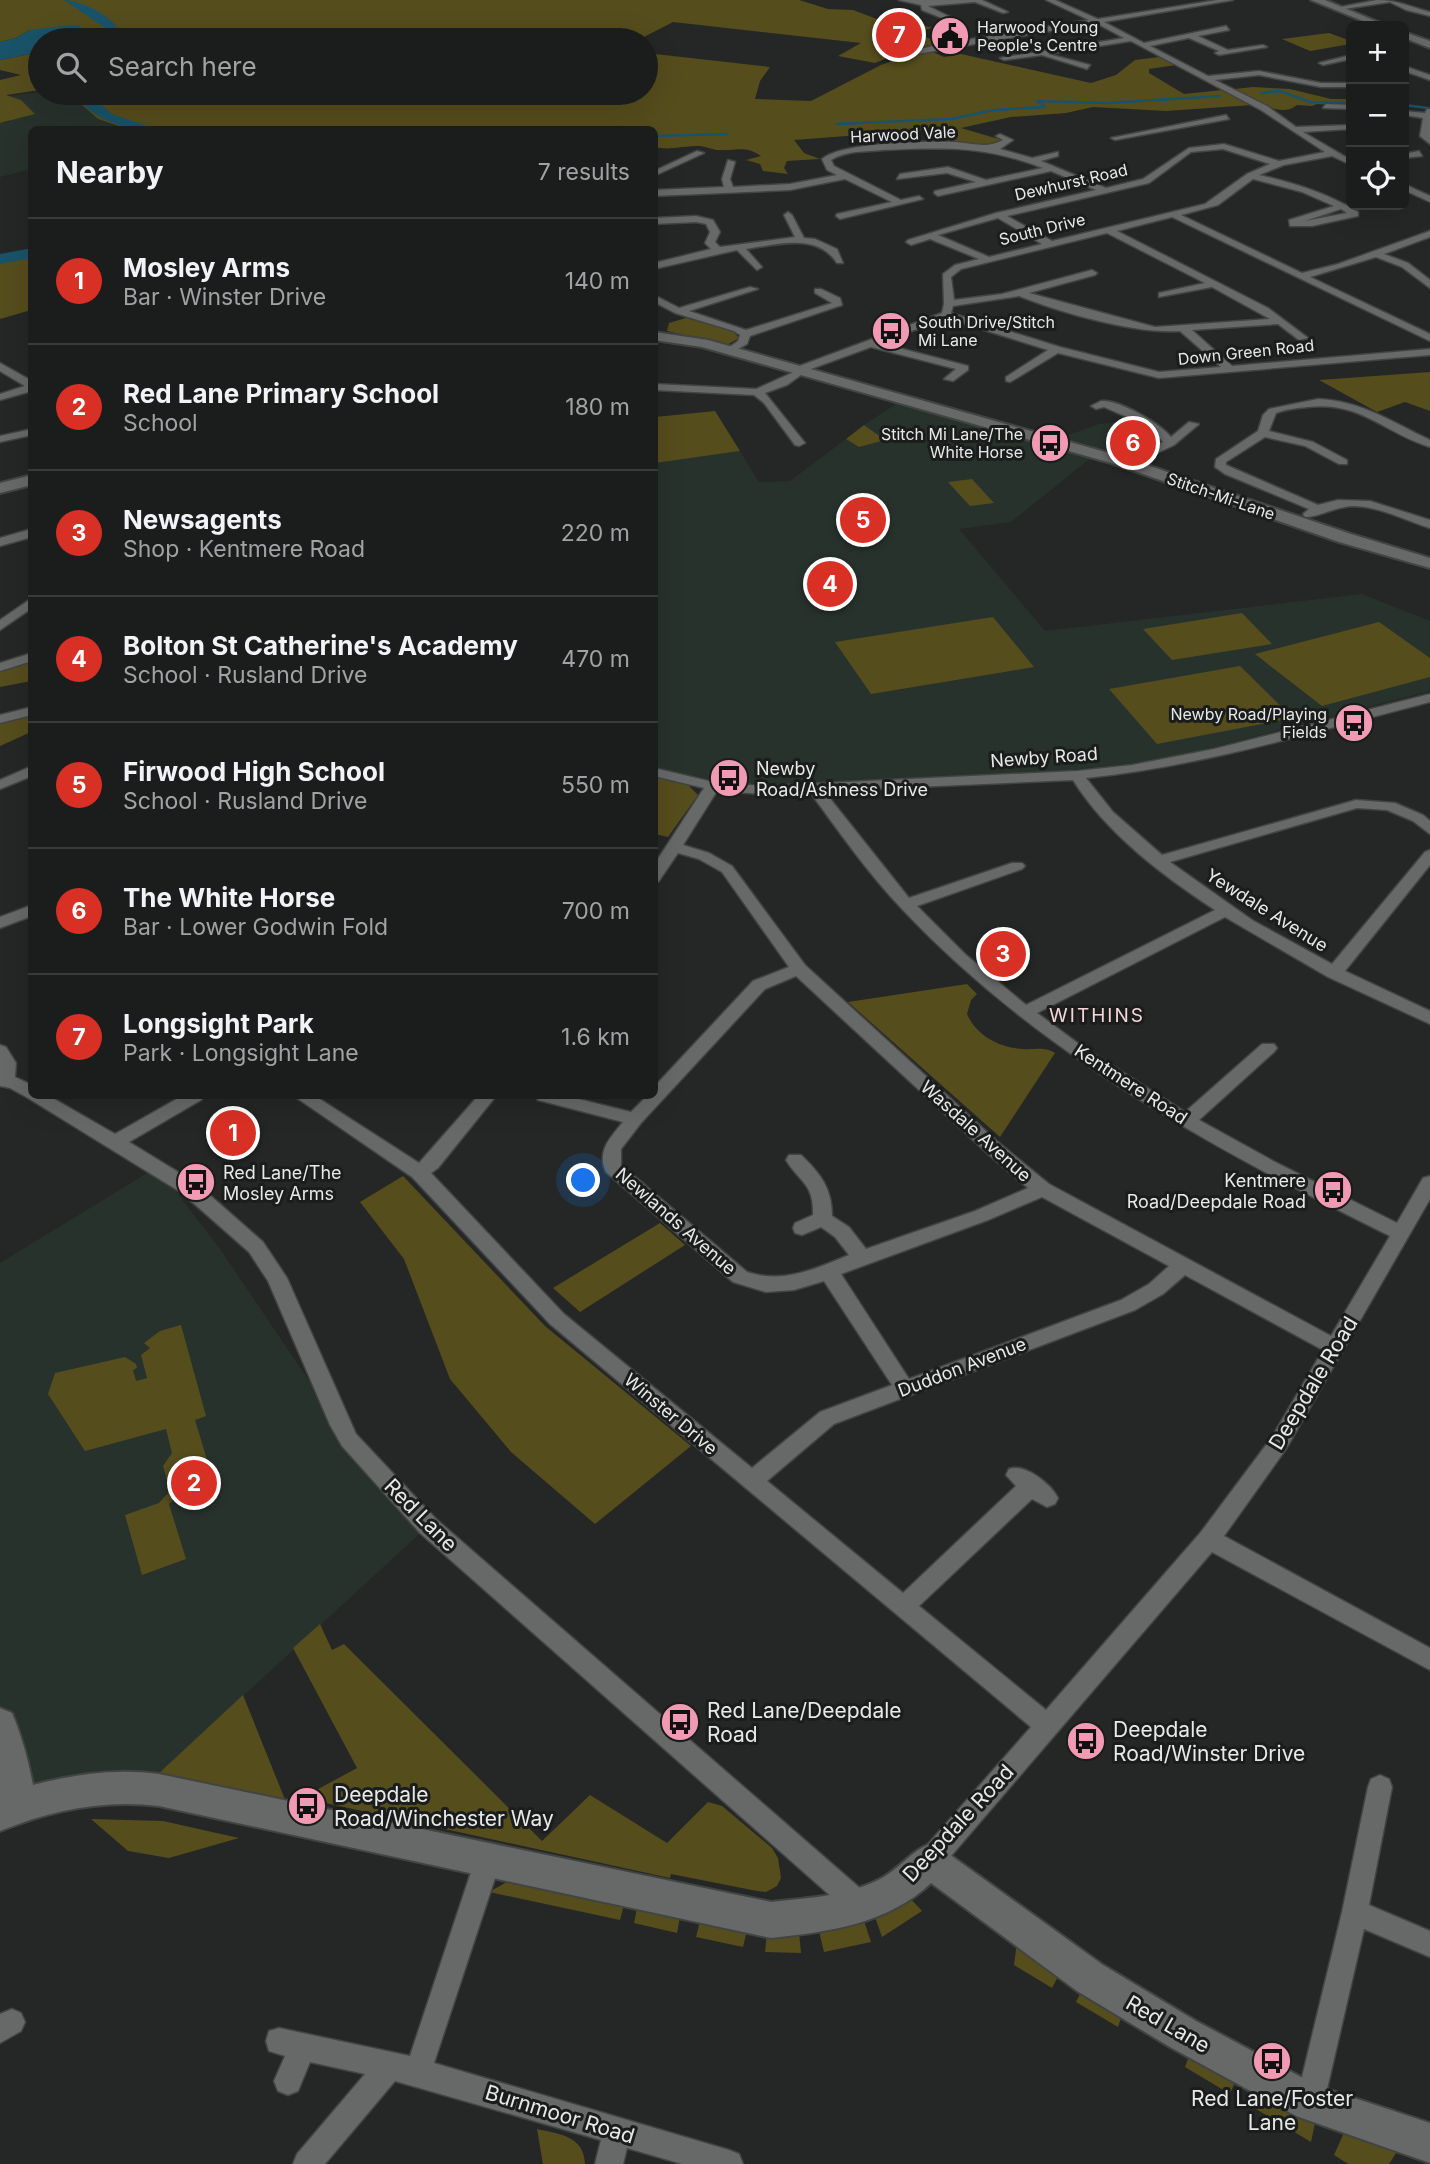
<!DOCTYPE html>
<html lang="en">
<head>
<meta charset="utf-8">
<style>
	body { margin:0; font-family:Inter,sans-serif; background:#242625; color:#f1f3f6 }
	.controls { position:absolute; right:21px; top:21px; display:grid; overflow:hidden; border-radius:10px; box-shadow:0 7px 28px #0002 }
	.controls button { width:63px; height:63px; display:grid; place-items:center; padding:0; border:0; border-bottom:2px solid #393b3b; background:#1b1d1c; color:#f1f3f6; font:35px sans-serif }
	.you { position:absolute; left:584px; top:1181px; width:24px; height:24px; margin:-18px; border:5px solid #fff; border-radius:50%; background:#1a73e8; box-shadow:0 0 0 10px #1a73e833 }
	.badge { display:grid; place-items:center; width:46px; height:46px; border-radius:50%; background:#d93025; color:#fff; font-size:23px; font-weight:700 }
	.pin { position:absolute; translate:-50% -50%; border:4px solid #fff; box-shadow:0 2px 7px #0006 }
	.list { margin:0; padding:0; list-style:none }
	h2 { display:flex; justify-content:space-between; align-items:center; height:91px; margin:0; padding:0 28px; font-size:30px }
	h2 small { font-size:23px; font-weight:400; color:#a0a2a3 }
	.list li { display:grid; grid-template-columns:46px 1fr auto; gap:21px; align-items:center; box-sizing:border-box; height:126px; padding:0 28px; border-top:2px solid #393b3b }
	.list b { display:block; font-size:26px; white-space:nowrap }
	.list p { margin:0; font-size:23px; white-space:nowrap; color:#a0a2a3 }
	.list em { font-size:23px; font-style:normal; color:#a0a2a3 }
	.icon { flex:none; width:38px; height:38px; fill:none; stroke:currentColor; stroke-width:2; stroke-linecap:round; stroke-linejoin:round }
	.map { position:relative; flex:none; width:1430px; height:2164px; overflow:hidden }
	.search { position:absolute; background:#1b1d1c; box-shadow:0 7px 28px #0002; left:28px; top:28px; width:630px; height:77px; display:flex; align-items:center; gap:18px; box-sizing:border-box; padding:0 24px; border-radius:38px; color:#a0a2a3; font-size:26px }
	.panel { position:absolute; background:#1b1d1c; box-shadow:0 7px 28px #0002; left:28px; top:126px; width:630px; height:973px; border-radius:10px }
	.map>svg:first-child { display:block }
	.built { fill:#28322d }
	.green { fill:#564d1d }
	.water { fill:#19536a }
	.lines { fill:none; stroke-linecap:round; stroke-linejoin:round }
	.stream { stroke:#19536a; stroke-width:2.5 }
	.river { fill:#19536a; fill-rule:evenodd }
	.street-casing { stroke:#414442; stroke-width:3 }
	.secondary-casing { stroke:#414442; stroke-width:4 }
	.street { fill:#666967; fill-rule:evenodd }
	.secondary { fill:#666967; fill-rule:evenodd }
	.labels { text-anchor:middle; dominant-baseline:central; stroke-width:6; stroke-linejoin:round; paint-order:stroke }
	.far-poi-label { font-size:16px; fill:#e7e9e8; stroke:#1a1d1c; text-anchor:start }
	.far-street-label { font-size:16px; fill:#e7e9e8; stroke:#1a1d1c }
	.street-label { font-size:18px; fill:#e7e9e8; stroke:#1a1d1c }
	.poi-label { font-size:18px; fill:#e7e9e8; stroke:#1a1d1c; text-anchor:start }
	.neighbourhood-label { font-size:19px; letter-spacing:2px; fill:#f6d4dc; stroke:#1a1d1c }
	.near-street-label { font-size:21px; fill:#e7e9e8; stroke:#1a1d1c }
	.near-poi-label { font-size:21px; fill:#e7e9e8; stroke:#1a1d1c; text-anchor:start }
</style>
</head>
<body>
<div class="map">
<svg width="1430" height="2164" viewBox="0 0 1430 2164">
	<rect width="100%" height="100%" fill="#242725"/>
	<path class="built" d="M40,92L68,93L98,119L127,129L32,130L31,169L0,177V123L9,122L21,100L8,96Z
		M899,402L1092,457L1011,522L959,529L1045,631L1362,594L1430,621V691L1168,759L1024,775L843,783L738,784L655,769L654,463L740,451L759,482L790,481L846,439L859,447L884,440L864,425Z
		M1125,421L1145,424L1151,448L1131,460L1058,439L1099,424Z
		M157,1167L220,1249L349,1440L428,1526L143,1788L20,1805L0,1724V1263Z"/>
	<path class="green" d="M0,0H799L828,9L853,10L882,21L900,18L932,28L914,32L945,45L928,48L912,41L880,46L879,49L897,54L875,63L838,56L861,43L673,22L638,40H89L91,38L30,30L16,38L0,42Z
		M1329,33L1351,41V44L1310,51L1282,39Z
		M926,49L944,57L961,54L1091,83L1116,75L1135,60L1159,57L1176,65L1149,69V73L1184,94L1222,90L1252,105L1166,111L1093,107L1066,113L1011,117L961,128L1002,140L992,146L940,142L926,130L794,140L804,153L820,159L787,161L784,168L788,174L763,171L760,164L746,160L761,156C747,146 739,150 723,150C715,151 708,147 700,146C684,145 671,151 655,147L654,130L127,129L98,119L68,93H646V53L770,67L760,81L755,99L811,101L881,65Z
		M40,52V90L6,95L21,100L35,114L0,123V80L21,75L0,70V60Z
		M1253,87L1290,89L1331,99H1351V106L1317,104L1312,106L1297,105C1279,120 1253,98 1235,89Z
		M31,256V310L0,319V263Z
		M686,318L733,331L739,338L727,345L667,331L669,323Z
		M1430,372V411L1405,402L1377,412L1319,380Z
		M715,411L740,451L655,463V417Z
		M864,425L885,440L859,447L846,439Z
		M972,479L994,503L970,506L948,482Z
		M1242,613L1272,644L1172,660L1143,629Z
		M993,617L1034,667L871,694L835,642Z
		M1379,622L1430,658V677L1322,706L1255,654Z
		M31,661V681L0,687V670Z
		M1240,666L1293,718L1157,744L1109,689Z
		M31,713V732L0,746V721Z
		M655,777L688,785L698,795L668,837L655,834Z
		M967,984L977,994L971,1000L967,1014C976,1035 999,1048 1023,1049C1037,1050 1043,1046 1055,1053L1000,1137L848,1002Z
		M403,1176L545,1326L691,1446L595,1524L511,1452L450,1379L404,1259L360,1202Z
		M660,1223L685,1245L580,1312L553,1288Z
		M181,1325L206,1416L195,1420L211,1473L198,1477L169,1504L186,1559L142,1575L125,1515L159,1503L170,1491L163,1466L172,1453L166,1429L85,1451L48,1394L55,1373L125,1357L136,1364L137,1368L133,1370L136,1381L147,1378L141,1355L150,1348L144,1343L160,1331Z
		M320,1624L332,1650L344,1644L542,1841L590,1795L667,1843L708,1802L722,1806L772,1848L778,1858L781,1878L777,1886L766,1892L757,1891L671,1874L670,1878L312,1800L309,1794L357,1768L293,1648Z
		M243,1695L292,1817L143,1788Z
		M91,1819L163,1821L239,1838L169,1858L128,1851Z
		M507,1882H520L624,1905L620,1920L489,1892Z
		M910,1898L922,1911L882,1937L875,1917Z
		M637,1908L680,1917L677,1933L634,1923Z
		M700,1921L747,1930L743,1947L696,1937Z
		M864,1921L871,1942L824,1952L819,1931Z
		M767,1932H799L801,1953L765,1952Z
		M1017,1942L1061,1971L1052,1988L1014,1965Z
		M1084,1986L1124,2009L1118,2027L1076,2002Z
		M1191,2051L1237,2077L1230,2094L1185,2067Z
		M1264,2098L1317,2114L1311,2142L1256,2109Z
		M1347,2126L1398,2150L1389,2164H1348L1334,2155Z
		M537,2129C560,2134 584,2136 585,2164H543Z"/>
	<path class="water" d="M73,25L80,26L92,38L89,40H40V52L0,60V42L16,38L30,30Z"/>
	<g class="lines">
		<path class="stream" d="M1261,93L1280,91L1310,102L1351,103
			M1404,105L1428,108
			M837,124L951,119L994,110L1045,107L1037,101L1108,103L1220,96
			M654,136L727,134"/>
		<path class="river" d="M64,0C82,0 122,20 122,40H110L108,30Z
			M73,93H87L112,114L159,130C124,130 94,121 73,93Z
			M32,248V258L0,264V254Z"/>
		<g class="street-casing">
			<path id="street" d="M899,0H982L1008,12L1003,13L975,2L928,6L954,19L952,22L922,10L921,5Z
				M1046,0H1055L1098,19L1217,0H1233L1104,22L1144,43L1226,26L1229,30L1198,36L1228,50L1263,45L1267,47L1219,55L1215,53L1219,51L1189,38L1150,46L1208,76L1259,71L1321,83H1351V87H1321L1259,75L1215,80L1267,106L1296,127L1351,125V129L1303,132L1351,160V165L1332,156L1284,165L1259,175C1294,183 1327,193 1358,212V216L1312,226H1290L1289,220L1334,206L1302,192L1253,179L1218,205L1181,215L1302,273L1338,264L1430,231V237L1384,254L1408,263L1430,280V288L1402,267L1376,257L1310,277L1430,334V341L1172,217L1117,231L1268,308L1308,338L1299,340L1278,324L1192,330L1232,366L1430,349V355L1159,378L1058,353L1010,382L1006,381V377L1048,350L946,318L880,343L968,366V370L953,381L944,379L956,369L871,347L808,370L787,385L765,393L805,443L799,446L795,445L764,403L754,395L654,390V384L756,389L794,372V368L942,313L944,304L943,274L955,265L979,259L930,239L911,245L906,242L908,240L996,213L1096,190L1051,171L938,196L934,193L935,191L976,182L947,173L897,179L900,174L948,167L986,180L1043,168C986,146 946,147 884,150C865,152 847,150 831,160L834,166L901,200L919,196L923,199L840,219L836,216L837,214L892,202L845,179L790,190L654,196V190L724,187L722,179L728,160L735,162L730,179L733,187L790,184L837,175L827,170L822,159C842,142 927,141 955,142C973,143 987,149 1003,140L996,136L1000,134L1013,140L1000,149L1032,158L1058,152V156L1041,161L1106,188L1143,179L1189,148L1224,144L1279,161L1325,152L1261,110L1131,41L1048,54L1090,65L1087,69L1042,55L1004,60L1000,58L1124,38L1096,23L900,57L896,55L941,44L1089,20ZM1223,149L1270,164L1247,174L1205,204L1052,241L1007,216L1149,183L1191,152ZM1341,209L1347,213L1305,221ZM998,218L1042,244L989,257L938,235ZM1107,233L1205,283L1159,293V297L1212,287L1270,319L1155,327L1029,293L1095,275L1097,273L1092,270L1002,294L954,300L951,277L961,269ZM1019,296C1062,313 1135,334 1180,331L1221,367L1159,372L1060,347L951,313L953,306Z
				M1377,0C1398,0 1410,7 1430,12V16L1406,10L1390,2L1338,10L1335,8Z
				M1351,55V59L1323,65L1319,63Z
				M1404,66L1430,75V80L1404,71Z
				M1326,104L1351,105V109L1323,108Z
				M1427,109H1430V144L1420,136L1423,118L1404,115V111L1425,113Z
				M1226,115L1229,119L1115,140L1111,138Z
				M697,151L704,153L654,176V171Z
				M1419,151L1422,156L1404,158V154Z
				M1404,184L1430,196V202L1404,190Z
				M788,212L792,215L804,238L815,239L837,249L843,263H837C817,232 776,245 746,249L762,267L757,270L737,250L654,269V263L711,249L705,243L710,232L706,224L696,222L654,224V218L696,216L713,220L720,232L715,242L720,247L795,237L784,215Z
				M750,287L758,289L689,311L746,330L832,303L815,293V289H821L840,298L842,305L750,336L747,344L729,354L724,351L738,341L740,335L734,331L675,313L654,302V295L679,308Z
				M0,363L32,381V391L0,400V394L25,386L0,371Z
				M1318,399C1362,401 1392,422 1430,440V447C1384,433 1361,401 1308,407C1298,408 1286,409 1276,413L1269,431L1313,442L1347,460V464H1339L1305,446L1265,437L1226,462V465L1318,505L1338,500L1370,501L1430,520V528C1404,520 1381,507 1354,506C1336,506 1317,518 1305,517L1303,514L1309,509L1225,474L1215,467L1216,459L1258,431L1263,415L1269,409Z
				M1101,401C1118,399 1160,423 1171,437L1189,422L1199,424L1174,445L1128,467L1124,466V462L1163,442C1149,423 1125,417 1104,407L1096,409L1091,406Z
				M32,429V435L0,442V436Z
				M28,530H32V537L0,546V538Z
				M32,598V608L0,630V620Z
				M32,653V661L0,671V663Z
				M1430,694V702C1316,731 1203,766 1086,778L1113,812L1162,855L1356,800L1395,803L1423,815L1430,821V834L1413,821L1387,810L1357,808L1170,862L1252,920L1332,964L1425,852L1430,850V865L1345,971L1430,1011V1024L1328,977L1225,917L1037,1013L1083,1047L1185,1112L1262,1044H1274L1277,1048L1274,1052L1199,1120L1275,1162L1397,1223L1423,1178L1430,1176V1199L1286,1449L1224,1536L1430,1648V1670L1212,1552L939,1870L930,1873L921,1870L917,1861L921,1852L1031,1727L550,1324L412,1177L294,1096H315L419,1163L478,1096H496L438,1168L431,1173L564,1314L752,1468L820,1412L892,1385L824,1281L794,1290L766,1292L733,1282L606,1172C596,1151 611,1137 623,1122L538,1100L535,1096H566L631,1112L647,1096H654V1087L753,981L789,967L722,872L699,859L678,853L659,881L654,883V865L704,788L654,776V768L713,782L763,786L1077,771L1132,765L1214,749ZM1073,780C1106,833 1162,875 1215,910L1026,1005L966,955L917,906L1022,869L1025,866L1022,863H1012L909,898L824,791ZM717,791L763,794L810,792C839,832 868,873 902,909C1039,1054 1213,1149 1390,1236L1331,1336L1049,1184L999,1143L805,965L732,866L709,853L683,845ZM796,976L987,1153L1028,1188L975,1211L866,1249L849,1227L832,1216C832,1189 821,1174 801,1155H789L786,1160C800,1183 814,1183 813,1215L795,1223L793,1228L795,1233L802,1235L821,1227L835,1237L849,1255C815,1269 784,1284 747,1272L621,1165V1149L641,1123L765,989ZM1042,1197L1169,1266L1149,1284L1121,1300L909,1379L841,1274L988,1220ZM1185,1275L1323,1350L1272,1437L1201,1532L1046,1710L919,1606L1032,1499L1047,1507L1055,1504L1058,1498C1051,1484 1025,1463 1009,1469L1006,1475L1016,1486L903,1593L767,1481L834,1424L1135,1310L1163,1294Z
				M32,707V715L0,723V715Z
				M32,766V776L0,789V780Z
				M32,905V916L0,928V917Z
				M0,1045L6,1047L16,1063L15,1077L32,1085V1096H49L115,1134L182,1096H204L201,1100L129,1142L196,1183L263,1242L287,1278L356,1434L436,1519L869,1896L873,1905L869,1914L860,1918L851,1914L420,1533L342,1446L330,1425L268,1281L249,1252L182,1193L28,1098L10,1088L0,1086Z
				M1380,1775L1389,1779L1392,1787L1369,1905L1430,1931V1957L1364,1929L1324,2102L1320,2112L1310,2116L1300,2112L1296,2102L1342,1912L1368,1787L1371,1779Z
				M488,1848L497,1851L501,1860L434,2063L729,2150L739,2154L743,2164H682L627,2148L623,2164H595L601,2140L395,2081L325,2164H293L297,2154L365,2074L310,2062L298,2091L288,2095L278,2091L274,2081L285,2056L269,2051L266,2041L269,2031L279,2028L410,2056L475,1860L479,1851Z
				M12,2009L21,2013L25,2022L21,2031L0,2043V2014Z"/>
		</g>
		<g class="secondary-casing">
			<path id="secondary" d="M1311,0H1325L1388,26H1375Z
				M1404,32L1430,41V48L1404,38Z
				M654,332L708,340L1123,457L1351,534L1430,558V568L1339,542L1111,463L702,347L654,340Z
				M32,475V485L0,493V483Z
				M0,1708L12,1713C22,1737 28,1759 33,1785C74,1774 117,1768 159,1774L771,1902C808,1898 849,1896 882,1878C900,1868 911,1851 930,1844L942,1849L1103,1965L1196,2021L1318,2086L1430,2123V2163L1296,2116L1170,2047L1077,1991L931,1883C888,1924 828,1932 771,1938L159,1806C105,1799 51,1810 0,1831Z"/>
		</g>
		<use href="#street" class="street"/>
		<use href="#secondary" class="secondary"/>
	</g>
	<defs>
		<g id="civic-disc" transform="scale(2.0125)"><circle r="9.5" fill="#f19ab3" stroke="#1a1d1c"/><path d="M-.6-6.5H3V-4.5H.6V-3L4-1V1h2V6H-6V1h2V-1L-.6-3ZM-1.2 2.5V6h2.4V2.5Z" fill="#111"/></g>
		<g id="bus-disc" transform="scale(2.0125)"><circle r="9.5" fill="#f19ab3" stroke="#1a1d1c"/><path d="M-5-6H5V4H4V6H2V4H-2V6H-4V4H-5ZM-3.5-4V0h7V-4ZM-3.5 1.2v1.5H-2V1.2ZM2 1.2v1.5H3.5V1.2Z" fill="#111"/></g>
	</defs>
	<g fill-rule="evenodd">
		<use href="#civic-disc" x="950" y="36"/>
		<use href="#bus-disc" x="891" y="331"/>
		<use href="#bus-disc" x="1050" y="443"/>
		<use href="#bus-disc" x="1354" y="723"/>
		<use href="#bus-disc" x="729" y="778"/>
		<use href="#bus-disc" x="196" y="1182"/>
		<use href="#bus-disc" x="1333" y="1190"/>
		<use href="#bus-disc" x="680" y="1722"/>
		<use href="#bus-disc" x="1086" y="1741"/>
		<use href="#bus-disc" x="307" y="1806"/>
		<use href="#bus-disc" x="1272" y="2061"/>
	</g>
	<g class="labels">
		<g class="far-poi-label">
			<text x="977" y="27">Harwood Young<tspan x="977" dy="18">People's Centre</tspan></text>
			<text x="918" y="322">South Drive/Stitch<tspan x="918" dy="18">Mi Lane</tspan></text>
			<text x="1023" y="434" text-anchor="end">Stitch Mi Lane/The<tspan x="1023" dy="18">White Horse</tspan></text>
			<text x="1327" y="714" text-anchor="end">Newby Road/Playing<tspan x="1327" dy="18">Fields</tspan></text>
		</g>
		<g class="far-street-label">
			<text transform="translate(903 134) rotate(-3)">Harwood Vale</text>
			<text transform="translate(1071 182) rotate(-13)">Dewhurst Road</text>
			<text transform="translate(1042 229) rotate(-14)">South Drive</text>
			<text transform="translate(1246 352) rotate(-6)">Down Green Road</text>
			<text transform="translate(1221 496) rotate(19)">Stitch-Mi-Lane</text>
		</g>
		<g class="street-label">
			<text transform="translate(1044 757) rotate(-4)">Newby Road</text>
			<text transform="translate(1267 910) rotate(32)">Yewdale Avenue</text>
			<text transform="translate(1131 1084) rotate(33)">Kentmere Road</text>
			<text transform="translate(976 1131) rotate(42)">Wasdale Avenue</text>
			<text transform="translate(676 1221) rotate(41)">Newlands Avenue</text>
			<text transform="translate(962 1367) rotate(-21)">Duddon Avenue</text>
			<text transform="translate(671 1414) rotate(40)">Winster Drive</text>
		</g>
		<g class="poi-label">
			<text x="756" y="768">Newby<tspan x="756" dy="21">Road/Ashness Drive</tspan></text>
			<text x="223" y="1172">Red Lane/The<tspan x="223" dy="21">Mosley Arms</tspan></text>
			<text x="1306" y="1180" text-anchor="end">Kentmere<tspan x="1306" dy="21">Road/Deepdale Road</tspan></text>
		</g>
		<g class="neighbourhood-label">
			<text x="1097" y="1015">WITHINS</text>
		</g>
		<g class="near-street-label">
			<text transform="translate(1313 1383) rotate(-59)">Deepdale Road</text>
			<text transform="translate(421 1515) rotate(45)">Red Lane</text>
			<text transform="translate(958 1823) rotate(-47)">Deepdale Road</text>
			<text transform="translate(1168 2024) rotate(30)">Red Lane</text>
			<text transform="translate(560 2114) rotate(17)">Burnmoor Road</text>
		</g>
		<g class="near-poi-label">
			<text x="707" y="1710">Red Lane/Deepdale<tspan x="707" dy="24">Road</tspan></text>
			<text x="1113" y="1729">Deepdale<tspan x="1113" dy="24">Road/Winster Drive</tspan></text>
			<text x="334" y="1794">Deepdale<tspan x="334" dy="24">Road/Winchester Way</tspan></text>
			<text x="1272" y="2098" text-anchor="middle">Red Lane/Foster<tspan x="1272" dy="24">Lane</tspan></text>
		</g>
	</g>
</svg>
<div class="controls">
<button>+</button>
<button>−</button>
<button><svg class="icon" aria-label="locate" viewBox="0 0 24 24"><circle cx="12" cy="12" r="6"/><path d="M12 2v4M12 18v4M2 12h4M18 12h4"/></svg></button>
</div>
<div class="you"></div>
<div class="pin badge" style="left:233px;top:1133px">1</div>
<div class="pin badge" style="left:194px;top:1483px">2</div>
<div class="pin badge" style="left:1003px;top:954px">3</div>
<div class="pin badge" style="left:830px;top:584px">4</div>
<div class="pin badge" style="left:863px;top:520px">5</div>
<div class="pin badge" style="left:1133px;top:443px">6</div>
<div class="pin badge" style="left:899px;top:35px">7</div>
<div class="search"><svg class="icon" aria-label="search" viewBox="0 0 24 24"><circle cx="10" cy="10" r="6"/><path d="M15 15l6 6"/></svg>Search here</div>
<section class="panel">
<h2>Nearby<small>7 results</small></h2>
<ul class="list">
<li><span class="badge">1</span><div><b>Mosley Arms</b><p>Bar · Winster Drive</p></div><em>140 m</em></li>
<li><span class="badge">2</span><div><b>Red Lane Primary School</b><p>School</p></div><em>180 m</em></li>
<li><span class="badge">3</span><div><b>Newsagents</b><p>Shop · Kentmere Road</p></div><em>220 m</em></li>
<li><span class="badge">4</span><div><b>Bolton St Catherine's Academy</b><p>School · Rusland Drive</p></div><em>470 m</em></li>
<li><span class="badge">5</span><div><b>Firwood High School</b><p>School · Rusland Drive</p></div><em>550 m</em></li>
<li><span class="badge">6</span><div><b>The White Horse</b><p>Bar · Lower Godwin Fold</p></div><em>700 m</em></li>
<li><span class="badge">7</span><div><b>Longsight Park</b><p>Park · Longsight Lane</p></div><em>1.6 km</em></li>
</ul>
</section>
</div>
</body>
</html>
